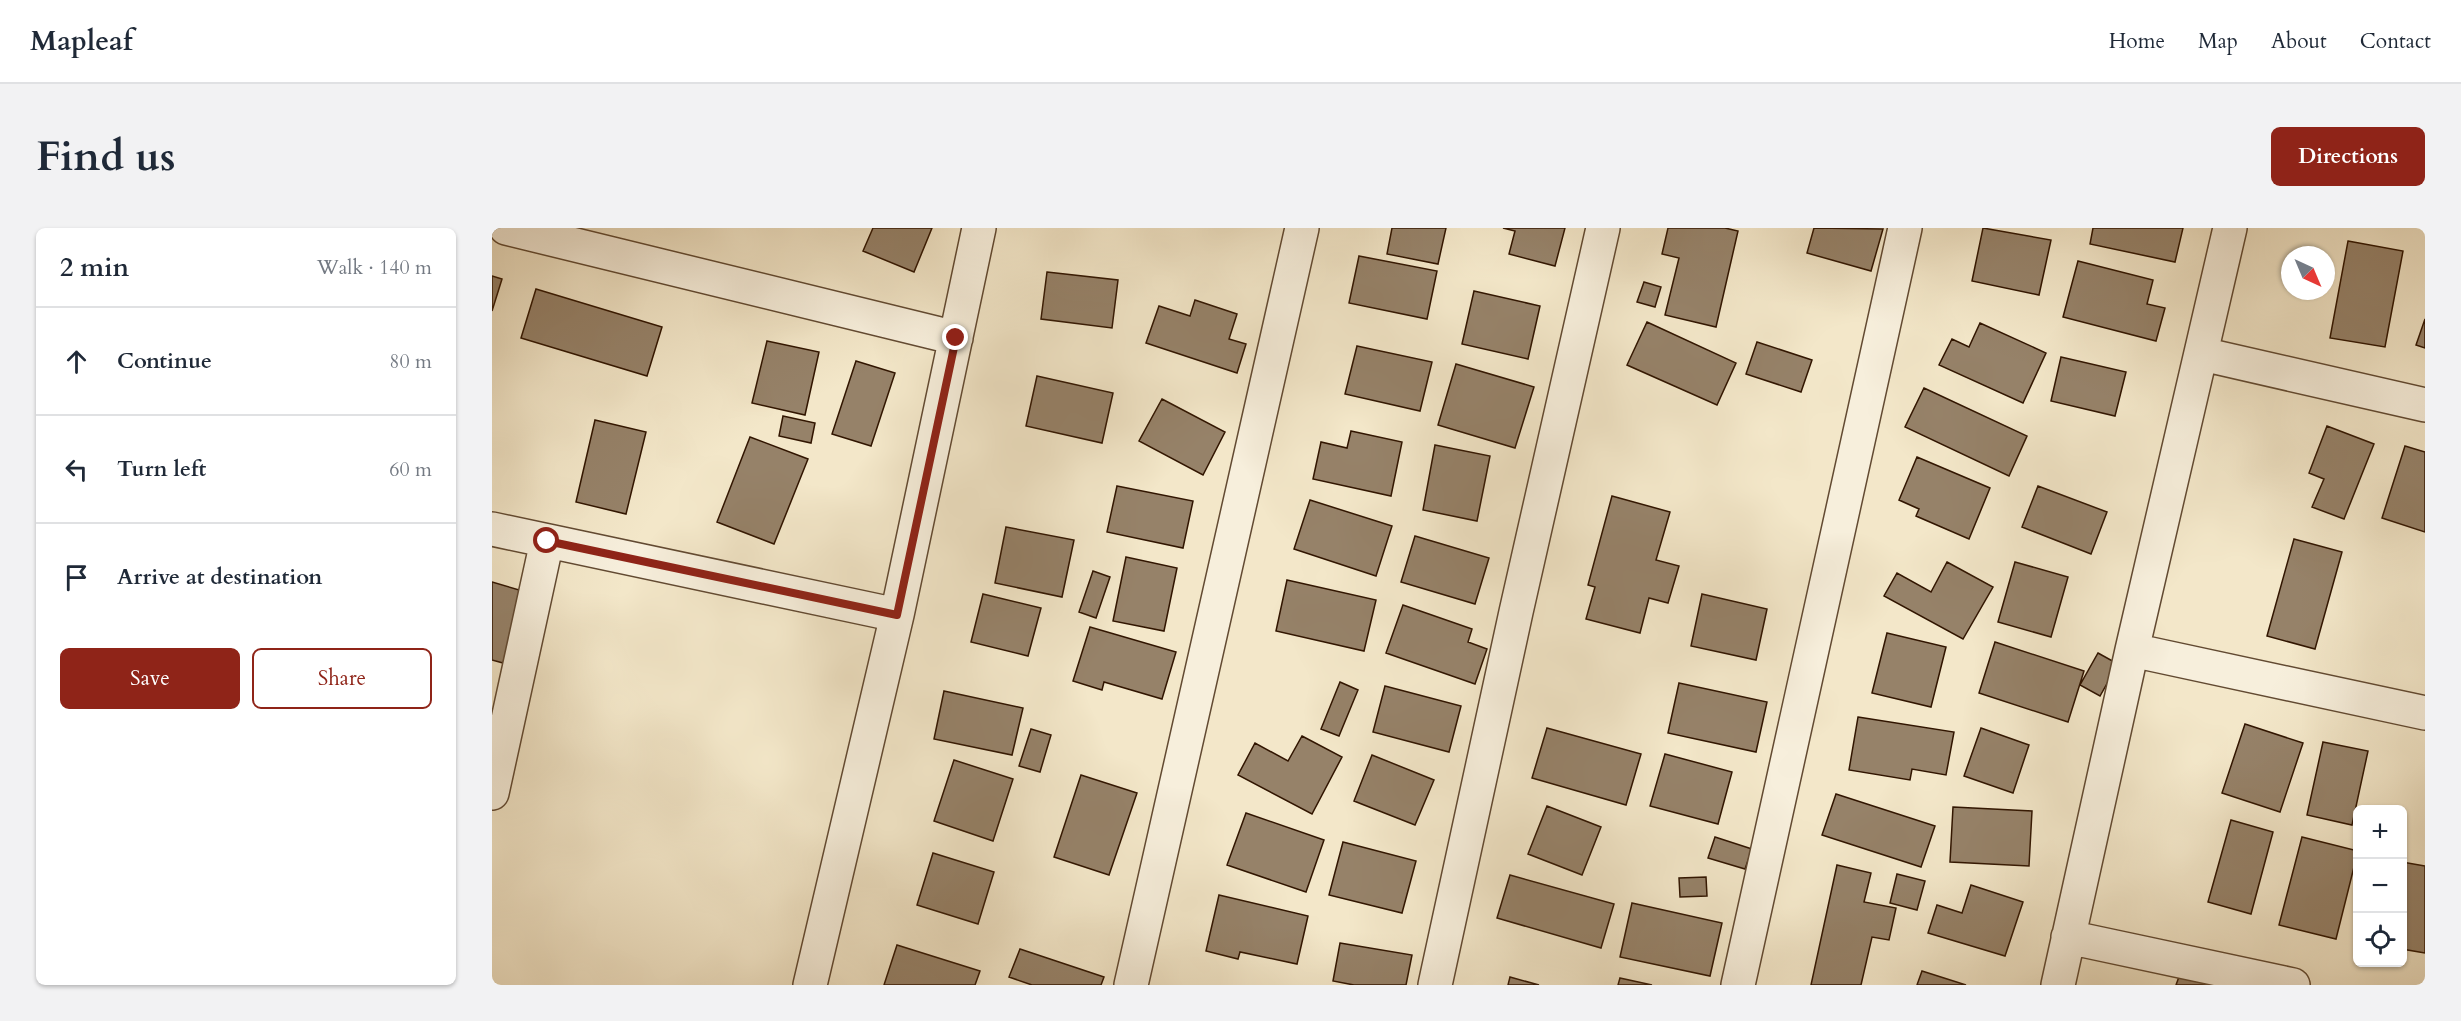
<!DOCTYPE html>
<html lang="en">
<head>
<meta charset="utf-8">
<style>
	body { margin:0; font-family:Cardo,serif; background:#f2f2f3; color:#1f2937 }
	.controls { position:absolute; right:18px; bottom:18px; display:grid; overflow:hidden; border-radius:9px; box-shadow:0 2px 4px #0004 }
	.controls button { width:54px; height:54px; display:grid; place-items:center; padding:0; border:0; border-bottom:2px solid #e0e1e3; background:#fff; color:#1f2937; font:30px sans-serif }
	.compass { position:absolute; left:1789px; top:18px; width:54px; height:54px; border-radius:50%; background:#fff; box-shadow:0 2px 4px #0004; rotate:136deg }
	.stop { position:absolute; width:18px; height:18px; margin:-14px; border:4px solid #8f2418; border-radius:50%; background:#fff }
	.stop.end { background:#8f2418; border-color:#fff; box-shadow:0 2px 6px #0008 }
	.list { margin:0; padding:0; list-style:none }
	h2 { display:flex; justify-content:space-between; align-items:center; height:78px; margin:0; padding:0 24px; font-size:26px }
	h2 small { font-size:20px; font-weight:400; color:#747a83 }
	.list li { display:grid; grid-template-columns:39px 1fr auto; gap:18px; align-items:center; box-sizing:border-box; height:108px; padding:0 24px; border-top:2px solid #e0e1e3 }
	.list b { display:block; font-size:22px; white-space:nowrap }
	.list em { font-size:20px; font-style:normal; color:#747a83 }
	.actions { display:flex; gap:12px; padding:18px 24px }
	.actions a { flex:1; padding:14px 0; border:2px solid #8f2418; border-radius:9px; text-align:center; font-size:21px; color:#8f2418 }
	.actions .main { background:#8f2418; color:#fff }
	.icon { flex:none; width:33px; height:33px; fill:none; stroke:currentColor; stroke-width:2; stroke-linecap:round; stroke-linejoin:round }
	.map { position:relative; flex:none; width:1933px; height:757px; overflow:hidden; border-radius:9px }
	header { display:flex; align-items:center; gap:36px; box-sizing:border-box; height:84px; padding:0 30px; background:#fff; border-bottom:2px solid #e0e1e3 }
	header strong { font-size:28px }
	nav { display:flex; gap:33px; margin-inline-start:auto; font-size:21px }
	.intro { display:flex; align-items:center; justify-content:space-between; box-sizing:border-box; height:144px; padding:0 36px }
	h1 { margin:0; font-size:42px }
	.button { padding:15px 27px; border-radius:9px; background:#8f2418; color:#fff; font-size:21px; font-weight:700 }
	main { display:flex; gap:36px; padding:0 36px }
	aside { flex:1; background:#fff; border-radius:9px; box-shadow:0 2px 4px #0004 }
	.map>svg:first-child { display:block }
	.building { fill:#968269; stroke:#311500; stroke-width:1.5 }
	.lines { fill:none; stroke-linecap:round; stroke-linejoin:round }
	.minor-casing { stroke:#624a32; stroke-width:36 }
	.minor { stroke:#f7efdc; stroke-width:33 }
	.route { stroke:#8f2418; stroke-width:8 }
</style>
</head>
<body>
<header>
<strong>Mapleaf</strong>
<nav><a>Home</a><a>Map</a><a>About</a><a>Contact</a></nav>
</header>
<div class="intro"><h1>Find us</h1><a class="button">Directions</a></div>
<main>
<aside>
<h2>2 min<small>Walk · 140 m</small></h2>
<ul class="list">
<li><svg class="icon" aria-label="ahead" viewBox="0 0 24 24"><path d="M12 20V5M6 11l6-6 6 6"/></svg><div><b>Continue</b></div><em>80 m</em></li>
<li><svg class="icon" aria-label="left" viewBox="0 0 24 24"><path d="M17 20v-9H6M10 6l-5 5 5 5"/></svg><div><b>Turn left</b></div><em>60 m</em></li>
<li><svg class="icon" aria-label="arrive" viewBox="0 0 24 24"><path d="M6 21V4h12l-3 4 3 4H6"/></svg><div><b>Arrive at destination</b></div></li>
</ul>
<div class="actions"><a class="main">Save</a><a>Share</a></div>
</aside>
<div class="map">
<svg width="1933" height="757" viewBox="0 0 1933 757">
	<rect width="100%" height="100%" fill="#f3e7c9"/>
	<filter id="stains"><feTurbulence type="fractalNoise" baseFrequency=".00333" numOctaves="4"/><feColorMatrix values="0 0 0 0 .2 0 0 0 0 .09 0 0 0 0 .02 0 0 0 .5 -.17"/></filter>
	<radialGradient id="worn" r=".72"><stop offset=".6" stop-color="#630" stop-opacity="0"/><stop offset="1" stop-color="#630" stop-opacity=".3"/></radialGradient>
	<path class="building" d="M381,0H440L422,44L371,23Z
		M900,0H954L946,36L895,26Z
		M1011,0H1073L1063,38L1017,26L1023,3Z
		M1176,0H1233L1246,3L1224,99L1173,87L1187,30L1170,26Z
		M1322,0L1391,1L1379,43L1315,25Z
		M1491,0L1559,12L1547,67L1480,53Z
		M1601,0H1691L1683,34L1598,16Z
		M1856,13L1911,23L1893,119L1838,110Z
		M867,28L945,43L935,91L857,75Z
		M1586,33L1661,52L1655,76L1673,80L1664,113L1571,89Z
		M555,44L626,52L620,100L549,91Z
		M0,48L10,51L0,83Z
		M1152,54L1169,59L1163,79L1145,74Z
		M44,61L170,99L155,148L29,110Z
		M982,63L1048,78L1036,131L970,116Z
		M703,72L745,86L737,111L754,116L745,145L654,115L667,78L698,88Z
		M1933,91V120L1924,117Z
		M1155,94L1244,135L1225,177L1135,137Z
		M1488,95L1554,125L1531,175L1447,137L1460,111L1477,119Z
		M275,113L327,124L313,187L260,175Z
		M1265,114L1320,132L1309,164L1254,146Z
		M865,118L940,134L928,183L853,166Z
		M1569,129L1634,144L1623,188L1559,173Z
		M364,133L403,145L379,218L340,206Z
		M964,136L1042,159L1023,220L946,197Z
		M545,148L621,165L610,215L534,198Z
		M1432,160L1535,208L1517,248L1413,199Z
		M670,171L733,204L711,247L647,213Z
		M291,188L323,195L319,215L287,208Z
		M103,192L154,204L134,286L84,274Z
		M1835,198L1882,216L1852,291L1820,279L1832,251L1817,245Z
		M859,203L910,214L899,268L821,251L829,214L855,220Z
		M258,209L316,231L282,316L225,294Z
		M943,217L998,228L985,293L931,282Z
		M1913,218L1933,224V304L1890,290Z
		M1425,229L1498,260L1477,311L1424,288L1427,281L1407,272Z
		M625,258L701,273L691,320L615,304Z
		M1546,258L1615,284L1599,326L1530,299Z
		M1120,268L1178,284L1164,332L1187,338L1176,375L1157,370L1148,405L1094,391L1103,359L1096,357Z
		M818,272L900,298L884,348L802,321Z
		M514,299L582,312L570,369L503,355Z
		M923,308L997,330L983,376L909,354Z
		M1802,311L1850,324L1823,421L1775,408Z
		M634,329L685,340L672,403L621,393Z
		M1455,334L1501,359L1471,411L1392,368L1405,345L1439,364Z
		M1523,334L1576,349L1559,409L1506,394Z
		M601,343L618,349L604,390L587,384Z
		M795,352L884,372L872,423L784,403Z
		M0,354L34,364L11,435L0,432Z
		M491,366L549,380L536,428L479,414Z
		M1210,366L1275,381L1264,432L1199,418Z
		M911,377L980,401L976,414L995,421L983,456L894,425Z
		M598,399L684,424L670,471L612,454L610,462L581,453Z
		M1395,405L1454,419L1439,479L1380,465Z
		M1503,414L1592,443L1576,494L1487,465Z
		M1606,425L1626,436L1608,468L1588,457Z
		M848,454L866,462L847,508L829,501Z
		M1187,455L1275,474L1264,524L1176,505Z
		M893,458L969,478L957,524L881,504Z
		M452,463L531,480L520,527L442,511Z
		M1366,489L1462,504L1454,547L1420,541L1418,552L1357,542Z
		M1753,496L1811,515L1788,584L1730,565Z
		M1055,500L1149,526L1134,577L1040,550Z
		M1489,500L1537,517L1521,565L1472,548Z
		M539,501L559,507L548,544L527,538Z
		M810,508L850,529L820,586L746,547L763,515L796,533Z
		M1831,514L1876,523L1860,597L1815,587Z
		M1173,526L1240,544L1226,596L1158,578Z
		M880,527L942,552L923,597L862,573Z
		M462,532L521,551L501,613L442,593Z
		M589,547L645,565L617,647L562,629Z
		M1344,566L1443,598L1429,639L1330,607Z
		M1055,578L1109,599L1090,647L1036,626Z
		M1461,579L1540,583L1537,638L1458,634Z
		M754,585L832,612L814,664L735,637Z
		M1739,592L1781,604L1759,686L1716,674Z
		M1223,609L1260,621L1253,641L1216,630Z
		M1810,609L1866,623L1844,711L1787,697Z
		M851,614L924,633L910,685L837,667Z
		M441,625L502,644L486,696L425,677Z
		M1910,634L1933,638V725L1910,721Z
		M1345,637L1379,645L1372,674L1404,680L1397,712L1380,709L1369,757H1319Z
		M1405,646L1433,653L1425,682L1398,675Z
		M1018,647L1122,676L1109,720L1005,690Z
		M1214,649L1215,668L1188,669L1187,650Z
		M1479,657L1531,674L1513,728L1436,705L1445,677L1470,685Z
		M727,667L816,688L805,736L748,724L746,731L714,723Z
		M1140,675L1230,695L1218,748L1128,729Z
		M848,715L920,727L914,757H862L841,753Z
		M405,717L488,743L483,757H392Z
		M528,721L612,749L609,757H540L517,749Z
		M1430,743L1474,757H1425Z
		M1688,746L1724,757H1684Z
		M1018,749L1047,757H1016Z
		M1128,750L1160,757H1126Z"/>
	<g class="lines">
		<g class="minor-casing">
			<path id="minor" d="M14,0L464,110
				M1710,126L1933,177
				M0,301L405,387
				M1640,422L1933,485
				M0,565L55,313
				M1576,709L1801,757
				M318,757L405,387L487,0
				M639,757L810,0
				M943,757L1024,384L1111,0
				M1246,757L1413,0
				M1566,757L1640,422L1738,0"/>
		</g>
		<use href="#minor" class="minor"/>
	</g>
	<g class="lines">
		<path class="route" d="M55,313L405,387L464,110"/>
	</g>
	<rect width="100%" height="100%" filter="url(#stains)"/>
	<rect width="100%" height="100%" fill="url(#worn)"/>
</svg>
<div class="controls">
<button>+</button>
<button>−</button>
<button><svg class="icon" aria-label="locate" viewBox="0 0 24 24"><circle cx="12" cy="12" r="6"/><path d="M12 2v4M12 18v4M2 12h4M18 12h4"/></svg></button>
</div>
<svg class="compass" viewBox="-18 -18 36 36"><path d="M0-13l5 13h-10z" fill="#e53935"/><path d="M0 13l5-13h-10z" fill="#747a83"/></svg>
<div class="stop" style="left:55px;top:313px"></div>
<div class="stop end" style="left:464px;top:110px"></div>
</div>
</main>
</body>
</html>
